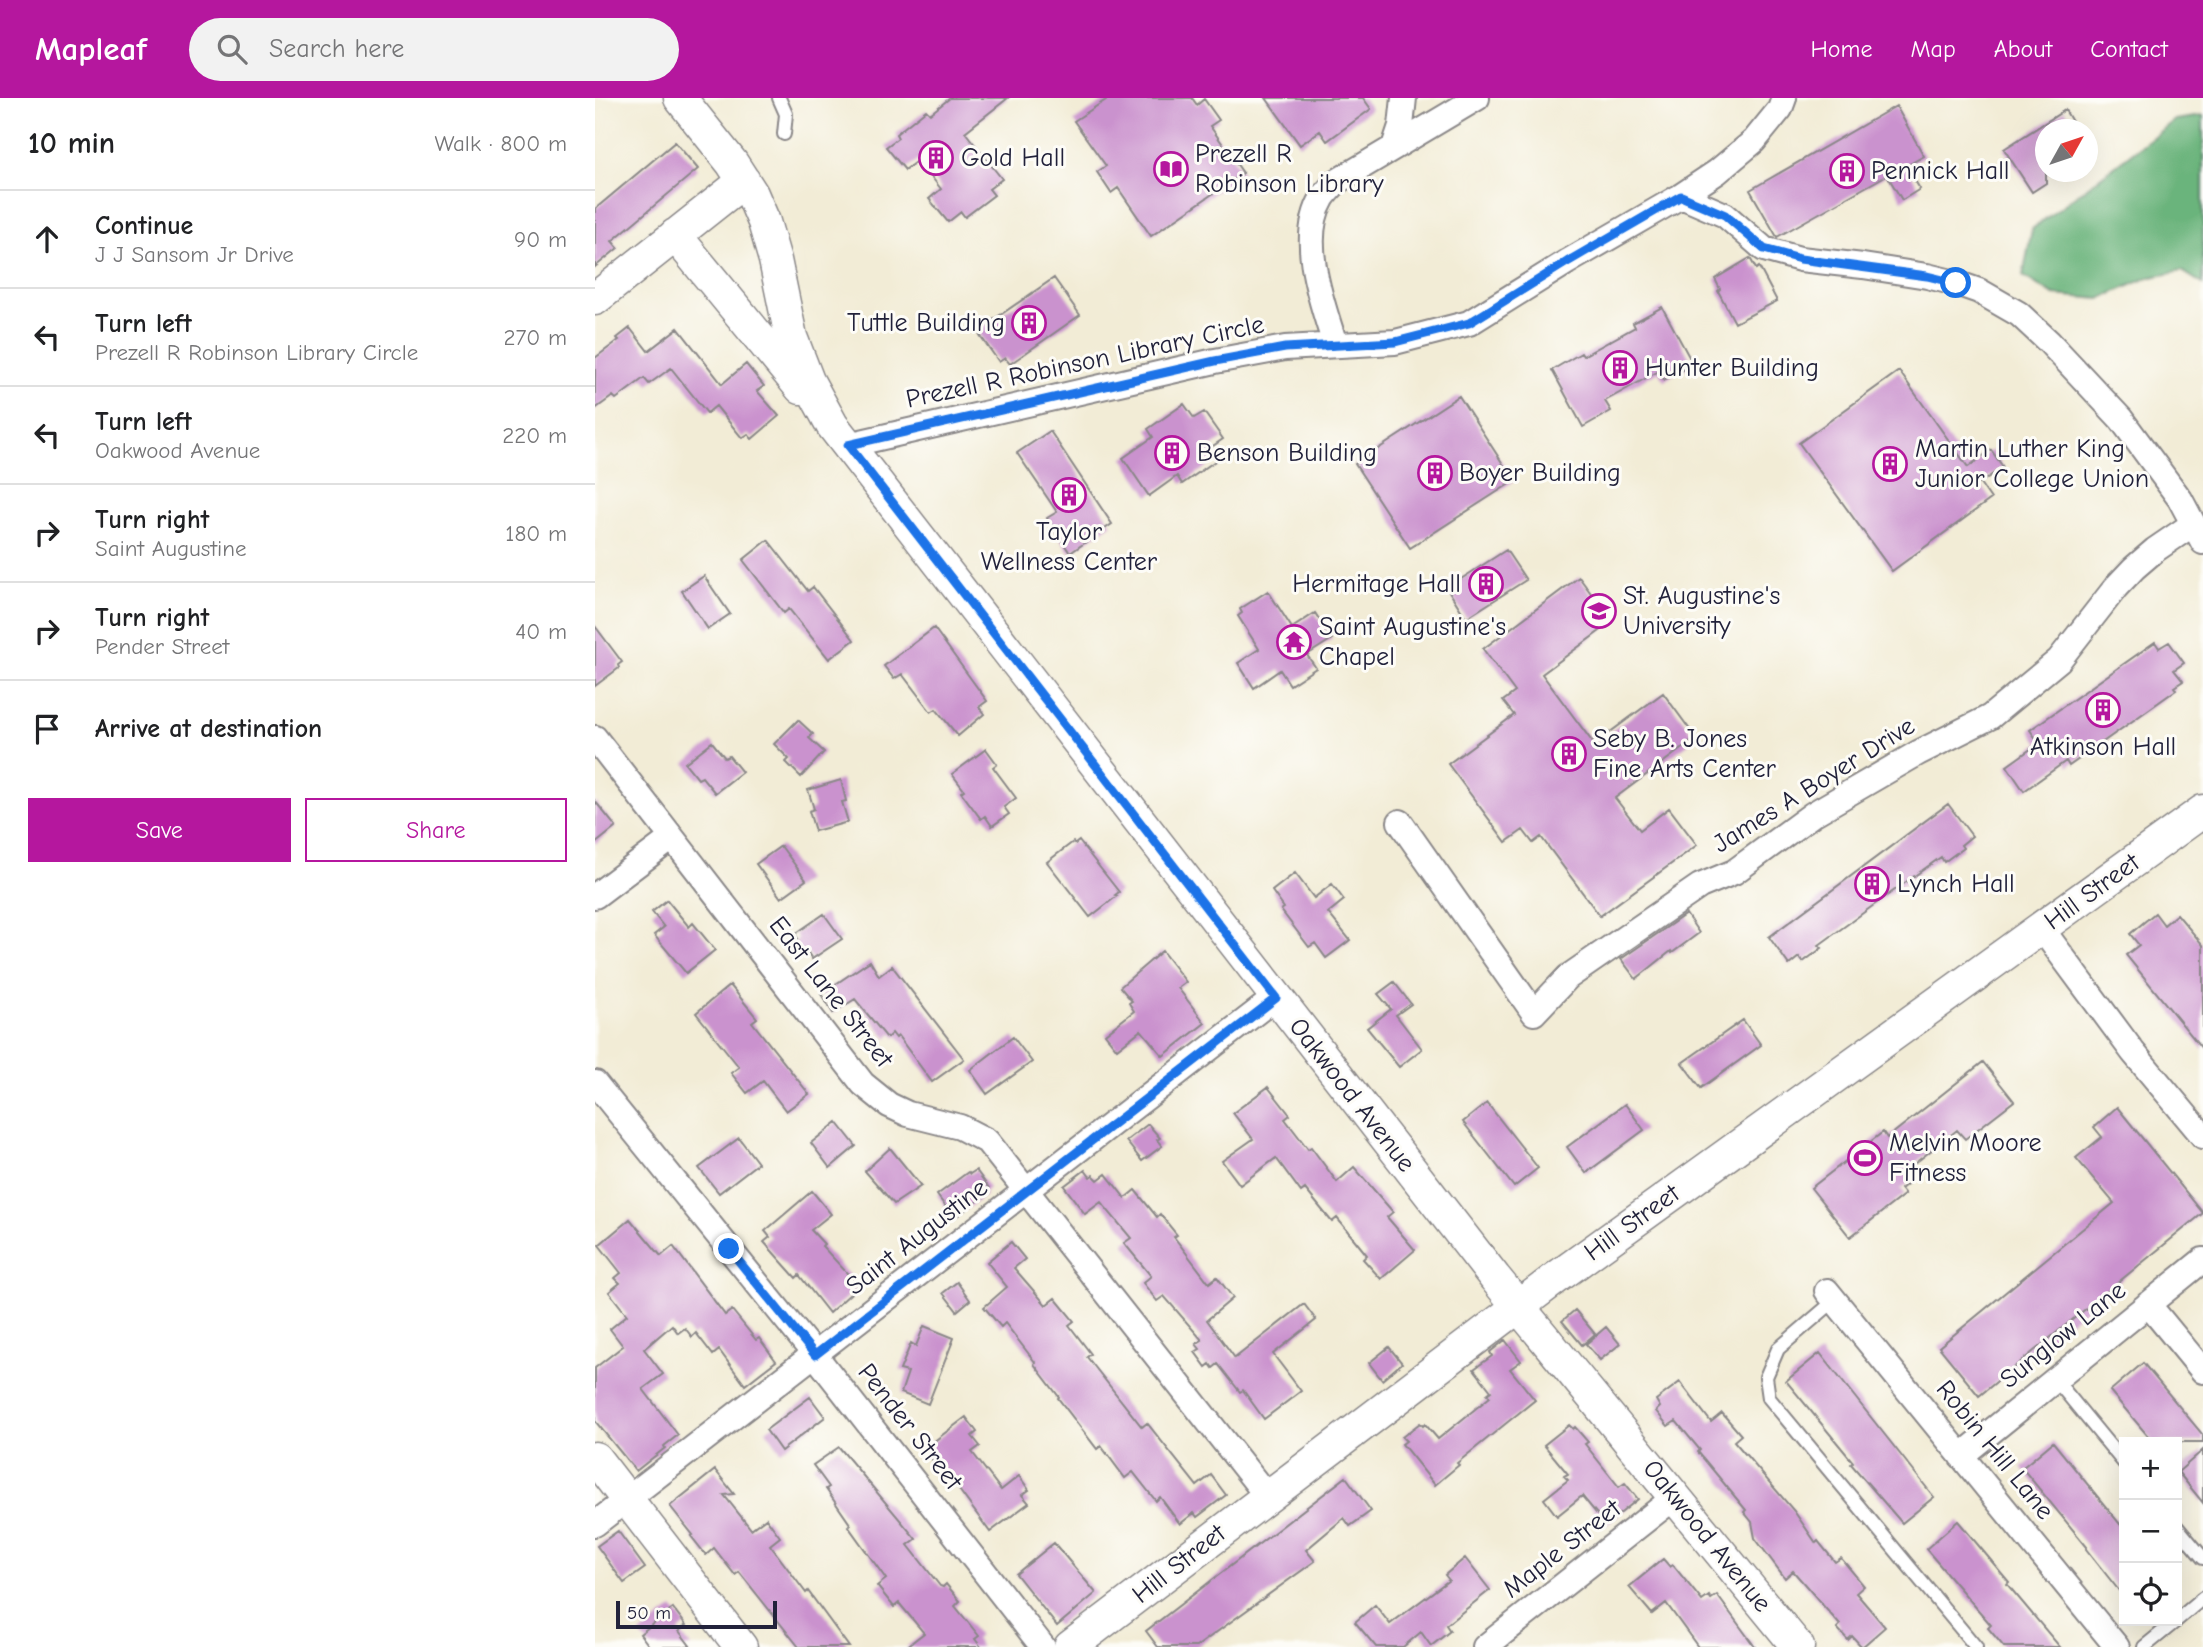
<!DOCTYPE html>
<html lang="en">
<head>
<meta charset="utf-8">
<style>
	body { margin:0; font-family:"Comic Neue",sans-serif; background:#f2f2f2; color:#202124 }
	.controls { position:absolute; right:21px; bottom:21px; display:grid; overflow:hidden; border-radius:0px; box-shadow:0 7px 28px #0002 }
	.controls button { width:63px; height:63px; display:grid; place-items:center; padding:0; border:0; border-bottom:2px solid #e0e0e0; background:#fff; color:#202124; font:35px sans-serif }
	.compass { position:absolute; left:1440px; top:21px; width:63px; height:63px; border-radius:50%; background:#fff; box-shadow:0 7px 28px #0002; rotate:50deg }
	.scale { position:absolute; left:21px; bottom:18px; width:161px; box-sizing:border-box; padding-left:7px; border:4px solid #22223b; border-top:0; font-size:19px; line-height:24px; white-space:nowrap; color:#22223b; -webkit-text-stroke:5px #fdfcf7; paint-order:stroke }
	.stop { position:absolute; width:21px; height:21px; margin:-16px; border:5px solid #1a73e8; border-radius:50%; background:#fff }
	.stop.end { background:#1a73e8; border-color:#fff; box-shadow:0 2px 7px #0008 }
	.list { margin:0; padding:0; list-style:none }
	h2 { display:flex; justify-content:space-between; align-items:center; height:91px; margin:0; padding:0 28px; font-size:30px }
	h2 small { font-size:23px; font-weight:400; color:#757577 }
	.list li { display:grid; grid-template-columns:46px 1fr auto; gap:21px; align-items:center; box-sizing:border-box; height:98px; padding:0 28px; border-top:2px solid #e0e0e0 }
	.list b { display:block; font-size:26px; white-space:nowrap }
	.list p { margin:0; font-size:23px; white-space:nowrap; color:#757577 }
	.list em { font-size:23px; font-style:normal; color:#757577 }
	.actions { display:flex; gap:14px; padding:21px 28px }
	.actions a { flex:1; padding:16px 0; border:2px solid #b5179e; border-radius:0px; text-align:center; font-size:24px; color:#b5179e }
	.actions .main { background:#b5179e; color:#fff }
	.icon { flex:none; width:38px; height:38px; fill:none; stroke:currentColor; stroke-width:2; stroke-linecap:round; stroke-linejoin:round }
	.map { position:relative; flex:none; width:1608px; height:1549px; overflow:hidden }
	header { display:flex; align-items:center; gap:42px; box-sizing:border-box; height:98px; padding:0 35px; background:#b5179e; color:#fff }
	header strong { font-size:33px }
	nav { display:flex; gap:38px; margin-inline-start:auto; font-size:24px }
	.search { width:490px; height:63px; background:#f2f2f2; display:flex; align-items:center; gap:18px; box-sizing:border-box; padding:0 24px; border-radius:38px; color:#757577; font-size:26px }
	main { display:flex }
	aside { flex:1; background:#fff }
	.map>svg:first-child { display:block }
	.forest { fill:#6ab47b; stroke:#466b5b; stroke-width:2 }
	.building { fill:#ca92ce }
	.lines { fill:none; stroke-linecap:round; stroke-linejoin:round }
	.service-casing { stroke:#8a8788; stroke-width:16 }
	.minor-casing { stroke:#8a8788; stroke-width:28 }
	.tertiary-casing { stroke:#8a8788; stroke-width:35 }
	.service { stroke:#fff; stroke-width:12 }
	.minor { stroke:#fff; stroke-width:24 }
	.tertiary { stroke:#fff; stroke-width:32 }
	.route { stroke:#1a73e8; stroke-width:9 }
	.labels { text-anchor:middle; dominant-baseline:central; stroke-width:6; stroke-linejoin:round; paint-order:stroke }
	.poi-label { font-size:26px; fill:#22223b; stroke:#fdfcf7; text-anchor:start }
	.street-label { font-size:26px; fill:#22223b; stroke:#fdfcf7 }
</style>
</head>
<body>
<header>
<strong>Mapleaf</strong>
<div class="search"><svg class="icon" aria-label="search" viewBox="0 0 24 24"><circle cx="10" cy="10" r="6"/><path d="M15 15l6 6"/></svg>Search here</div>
<nav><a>Home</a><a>Map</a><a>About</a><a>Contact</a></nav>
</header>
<main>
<aside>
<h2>10 min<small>Walk · 800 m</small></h2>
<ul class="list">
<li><svg class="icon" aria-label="ahead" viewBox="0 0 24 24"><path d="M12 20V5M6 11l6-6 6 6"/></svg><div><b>Continue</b><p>J J Sansom Jr Drive</p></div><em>90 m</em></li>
<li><svg class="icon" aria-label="left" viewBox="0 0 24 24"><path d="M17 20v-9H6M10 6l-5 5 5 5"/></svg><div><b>Turn left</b><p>Prezell R Robinson Library Circle</p></div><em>270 m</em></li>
<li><svg class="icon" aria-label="left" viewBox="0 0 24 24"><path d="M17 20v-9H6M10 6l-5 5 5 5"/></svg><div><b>Turn left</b><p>Oakwood Avenue</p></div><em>220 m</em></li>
<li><svg class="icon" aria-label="right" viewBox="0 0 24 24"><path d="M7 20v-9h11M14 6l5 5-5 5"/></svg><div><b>Turn right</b><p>Saint Augustine</p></div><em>180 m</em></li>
<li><svg class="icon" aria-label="right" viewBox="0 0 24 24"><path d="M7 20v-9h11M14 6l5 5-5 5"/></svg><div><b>Turn right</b><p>Pender Street</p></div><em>40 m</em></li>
<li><svg class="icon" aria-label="arrive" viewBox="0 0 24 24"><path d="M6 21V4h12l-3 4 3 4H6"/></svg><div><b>Arrive at destination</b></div></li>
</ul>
<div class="actions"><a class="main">Save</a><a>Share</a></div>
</aside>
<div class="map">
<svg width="1608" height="1549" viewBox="0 0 1608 1549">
	<rect width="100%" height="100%" fill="#fdfcf7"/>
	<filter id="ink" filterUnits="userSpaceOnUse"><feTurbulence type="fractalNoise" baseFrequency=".0143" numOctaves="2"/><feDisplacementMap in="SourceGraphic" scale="14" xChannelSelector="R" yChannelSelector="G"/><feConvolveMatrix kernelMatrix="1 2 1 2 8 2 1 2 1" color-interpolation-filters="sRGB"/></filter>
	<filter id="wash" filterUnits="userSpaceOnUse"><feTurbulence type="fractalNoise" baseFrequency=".00686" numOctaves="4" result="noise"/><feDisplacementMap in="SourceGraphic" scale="28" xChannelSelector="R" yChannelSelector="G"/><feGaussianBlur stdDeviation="1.57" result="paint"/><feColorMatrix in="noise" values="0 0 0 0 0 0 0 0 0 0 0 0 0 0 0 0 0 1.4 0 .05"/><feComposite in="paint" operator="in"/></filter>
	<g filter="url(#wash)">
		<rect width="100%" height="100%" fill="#f2ecd6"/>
		<path class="forest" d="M1608,18V186L1587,173L1552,180L1505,201L1459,197L1428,178L1437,131L1580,22Z"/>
		<g id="blocks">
			<path class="building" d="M355,0H413L370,34L407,81L394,91L399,97L370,119L366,114L353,124L334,101L346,91L323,62L310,72L291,49L303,40L301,36L331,12L335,16Z
				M514,0H597L602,7L609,1L624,22L615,28L648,75L556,138L523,90L516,95L502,74L511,68L479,23Z
				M671,0H768L776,11L732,43L725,33L705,47Z
				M1301,8L1329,58L1311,68L1325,91L1307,102L1292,77L1182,139L1155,92Z
				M1470,12L1482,32H1451V85L1437,94L1409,51Z
				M80,44L103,71L17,143L23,150L0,169V111Z
				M1155,160L1161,171L1164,169L1182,203L1140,225L1123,193L1125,191L1120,181Z
				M459,180L485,217L415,266L410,260L404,264L382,233Z
				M1067,209L1098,266L1069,282L1064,273L1010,303L1016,313L988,329L957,272L986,255L988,258L1040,229L1038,225Z
				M35,230L53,253L83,230L127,286L151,266L169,288L162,293L184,318L157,341L153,336L147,340L121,308L112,315L76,270L54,286L49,280L21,301L18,298L0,311V260L24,242L22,240Z
				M1304,273L1373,369L1396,352L1408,369L1385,385L1396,401L1297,473L1204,345Z
				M864,298L919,383L815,450L760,366Z
				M589,306L599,320L609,314L628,341L615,350L623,361L587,386L582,378L554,398L528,360L558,339L553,331Z
				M455,333L517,426L475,455L452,420L462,414L422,355Z
				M173,442L213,493L218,489L259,542L234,561L194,511L189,515L148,462Z
				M911,452L931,482L871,520L852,490Z
				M109,478L135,516L113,531L87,493Z
				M984,479L1017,524L947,576L999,646L1068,595L1101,640L1020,700L1045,732L1074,710L1102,747L1005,818L946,739L938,745L928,732L911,744L853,666L919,617L908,603L920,594L888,551Z
				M673,493L697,530L720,515L737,541L712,557L721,570L695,587L685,572L659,590L643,565L664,551L643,518L647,515L645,511Z
				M0,528L27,564L23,567L24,570L0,588Z
				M339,530L392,603L384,609L389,616L363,638L341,611L336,614L307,576L299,581L289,568Z
				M1560,544L1564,550L1574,544L1589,565L1579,572L1588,583L1579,589L1581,592L1474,668L1471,663L1429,693L1412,668L1444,645L1435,632Z
				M203,622L218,636L214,640L229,654L206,679L191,664L194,661L179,646Z
				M117,644L130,660L134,658L147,674L120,695L107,679L103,681L90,665Z
				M391,651L402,666L398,669L421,700L409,709L414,716L397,728L390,718L386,721L366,694L369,692L357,676Z
				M246,682L251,703L247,704L253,724L220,733L214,713L219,711L213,692Z
				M0,703L21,729L0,746Z
				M1353,706L1377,738L1366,747L1368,750L1349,764L1346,759L1279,807L1224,847L1227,850L1208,864L1204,859L1194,867L1174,839Z
				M484,743L524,794L520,797L522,798L495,819L452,764L478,744L480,746Z
				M186,748L211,782L186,800L161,766Z
				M700,775L719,800L737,786L749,802L733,815L755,842L731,860L720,845L714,849L686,812L689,810L677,793Z
				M72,802L94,829L98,825L120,852L91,875L59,837L69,829L57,814Z
				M1560,815L1569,827L1582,816L1608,847V952L1531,857L1544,847L1535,836Z
				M229,816L247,841L217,861L213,855L209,858L200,843L203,841L200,836Z
				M1091,816L1104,835L1077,855L1076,853L1041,881L1026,861Z
				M567,853L591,884L583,890L610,925L568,958L546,932L522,951L510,936L539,913L534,905L537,903L525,889Z
				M275,863L284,878L297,868L369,961L337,984L303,938L301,940L297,935L292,940L260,901L238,915L226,896Z
				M799,884L816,906L801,917L827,951L804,969L772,930L796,911L783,896Z
				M135,887L162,920L157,924L214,996L191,1013L168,983L152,995L136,975L144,969L101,915Z
				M1148,922L1166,947L1106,990L1087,965Z
				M418,939L437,964L392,996L375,972Z
				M1388,964L1419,1003L1370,1041L1362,1032L1314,1070L1321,1079L1306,1091L1310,1096L1255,1139L1216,1090L1288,1034L1292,1040Z
				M673,989L695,1017L690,1021L713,1051L716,1049L742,1084L759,1069L798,1114L792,1119L820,1152L786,1181L768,1161L772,1157L742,1120L737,1124L710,1091L706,1094L681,1060L645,1087L627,1063L658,1041L638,1015Z
				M892,1005L943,1070L919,1089L868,1024Z
				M1030,1006L1049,1032L991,1075L972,1049Z
				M1522,1009L1608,1115L1384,1298L1344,1249L1519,1105L1481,1060L1507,1039L1499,1029Z
				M242,1024L261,1048L235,1070L216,1045Z
				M553,1026L565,1040L562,1042L567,1048L547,1063L531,1043Z
				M144,1040L163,1065L124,1095L104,1070Z
				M295,1050L326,1088L299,1106L270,1073Z
				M381,1072L394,1090L389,1094L391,1097L359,1120L342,1097L373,1074L375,1076Z
				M490,1072L495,1079L498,1077L503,1082L511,1076L530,1100L540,1092L562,1119L565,1116L582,1137L579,1139L614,1185L622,1179L638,1200L612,1222L640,1260L709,1206L721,1222L678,1256L706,1293L669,1321L648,1292L645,1294L623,1266L618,1270L615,1266L611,1269L600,1254L605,1251L601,1246L607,1242L569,1198L562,1203L548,1185L556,1178L529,1145L536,1140L506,1104L490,1116L469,1088Z
				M217,1093L236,1116L216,1132L229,1146L227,1148L264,1188L234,1215L204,1177L201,1180L169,1144L175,1139L170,1133Z
				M35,1121L66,1158L78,1148L130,1217L137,1212L161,1242L164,1240L181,1263L150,1287L124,1252L118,1257L101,1235L97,1239L90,1230L83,1235L77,1227L49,1251L68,1276L48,1291L83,1337L69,1348L70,1350L41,1373L0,1323V1270L28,1248L15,1231L32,1217L14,1194L25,1185L20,1180L26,1175L4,1147Z
				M416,1144L430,1161L419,1170L451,1207L460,1200L479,1223L474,1227L496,1256L492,1259L547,1329L552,1325L602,1388L616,1377L631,1397L602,1419L599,1415L585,1426L565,1399L561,1403L538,1374L530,1380L506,1348L502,1351L463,1300L464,1299L439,1266L440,1264L410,1225L406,1229L389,1209L412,1189L392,1164Z
				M362,1184L375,1202L362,1213L348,1195Z
				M980,1212L1000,1236L987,1247L967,1223Z
				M329,1228L359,1240L333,1306L306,1295L313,1274L305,1272L316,1245L321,1248Z
				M1011,1229L1025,1246L1005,1262L991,1246Z
				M910,1242L926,1263L915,1271L940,1302L862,1365L864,1367L840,1387L807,1346L811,1343L807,1339L825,1325L828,1328L830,1326L843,1341L895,1299L892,1296L896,1293L879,1271L897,1258L895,1254Z
				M794,1249L807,1265L787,1282L774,1265Z
				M1225,1255L1339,1399L1307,1425L1256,1366L1258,1364L1191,1283Z
				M1548,1265L1608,1337V1344H1558L1515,1293Z
				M1085,1284L1116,1324L1127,1315L1146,1337L1139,1343L1199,1413L1221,1445L1223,1443L1240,1464L1246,1460L1269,1488L1261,1495L1290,1529L1267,1549L1257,1538L1253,1542L1242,1530L1245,1527L1198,1473L1190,1480L1160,1440L1157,1424L1149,1414L1151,1412L1103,1354L1105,1352L1081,1323L1073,1328L1061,1313L1065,1309L1061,1302Z
				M215,1299L230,1319L186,1353L171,1332Z
				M371,1319L382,1334L377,1338L385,1348L377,1354L406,1392L424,1378L434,1392L427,1397L434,1405L395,1434L351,1374L348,1376L329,1351Z
				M974,1327L978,1331L980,1329L993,1344L990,1346L1024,1389L1030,1385L1043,1401L1011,1427L987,1398L962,1418L949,1401L973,1382L969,1378L973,1376L949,1347Z
				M1458,1344L1529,1431V1499L1491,1451L1492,1449L1427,1370Z
				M244,1349L321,1441L313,1447L345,1488L348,1489L351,1486L365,1503L360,1508L384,1538L380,1541L386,1549H311L329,1535L304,1505L299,1509L282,1488L291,1481L253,1428L255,1426L231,1391L234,1389L218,1367Z
				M1608,1352V1405L1583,1374Z
				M120,1372L139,1396L129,1397L156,1431L171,1420L185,1439L175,1447L211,1495L213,1493L254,1549H204L144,1474L140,1477L119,1450L111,1457L96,1438L98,1437L75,1408Z
				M751,1379L776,1413L755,1428L749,1420L711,1452L720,1463L601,1549H563L551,1533Z
				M1363,1423L1414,1484L1412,1486L1465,1549H1409L1393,1530L1396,1527L1331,1451Z
				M23,1433L50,1470L29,1485L2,1448Z
				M459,1445L501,1495L462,1528L421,1476Z
				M870,1460L895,1492L851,1527L855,1533L836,1548L826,1534L808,1549H781L760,1524L780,1507L795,1526L854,1482L850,1477Z
				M1068,1461L1075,1469L1078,1467L1107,1503L1114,1498L1116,1501L1122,1497L1160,1549H1103L1071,1505L1057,1516L1034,1489Z
				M78,1510L91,1527L84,1533L96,1549H55L45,1536Z"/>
		</g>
	</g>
	<g filter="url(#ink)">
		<use href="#blocks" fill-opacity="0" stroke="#8a8788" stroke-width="2"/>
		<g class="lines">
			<g class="service-casing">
				<path id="service" d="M184,0L191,16L189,36
					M1239,1203L1183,1251L1171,1279L1174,1300L1381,1549
					M1460,1281L1529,1365
					M1582,1429L1608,1460
					M1582,1522L1608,1500
					M1549,1549L1581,1523"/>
			</g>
			<g class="minor-casing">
				<path id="minor" d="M799,49L806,28L809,0
					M1086,98L1130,117L1169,151L1205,161L1268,168L1332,178L1361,185L1384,193L1424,216L1454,244L1526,321L1585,401L1608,444
					M740,246C727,205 703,141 727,101C730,95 737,89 741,84L882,0
					M253,347L620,263L690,250L800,244L874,225L972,164L1086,98L1122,74L1159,43L1185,11L1189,0
					M0,640L268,986L294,1007L313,1016L365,1029L392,1043L672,1398
					M805,724L939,915L973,879L1105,788L1139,774L1218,716L1323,655L1395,619L1464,562L1521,489L1539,470L1560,452L1598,426
					M0,798L77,740
					M1447,831L1538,954L1608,1038
					M0,985L220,1257L448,1549
					M1232,1193L1522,1549
					M1553,1206L1608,1273
					M1366,1358L1608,1162
					M0,1426L681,899
					M890,1549L1080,1399"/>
			</g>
			<g class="tertiary-casing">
				<path id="tertiary" d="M85,0L137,65L157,96L169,124L180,162L196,239L213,283L237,327L900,1180L1203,1549
					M80,137L206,290
					M0,201L149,83
					M0,1360L146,1549
					M475,1549L961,1180L1608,713"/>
			</g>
			<use href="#service" class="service"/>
			<use href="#minor" class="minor"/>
			<use href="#tertiary" class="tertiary"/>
		</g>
	</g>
	<g class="lines" filter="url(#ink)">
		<path class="route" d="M134,1151L220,1257L681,900L253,347L620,263L690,250L800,244L874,225L972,164L1086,98L1130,117L1169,151L1205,161L1332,178L1361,185"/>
	</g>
	<defs>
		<g id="building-ring" transform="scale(1.75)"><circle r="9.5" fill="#fdfcf7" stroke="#b5179e" stroke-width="1.5"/><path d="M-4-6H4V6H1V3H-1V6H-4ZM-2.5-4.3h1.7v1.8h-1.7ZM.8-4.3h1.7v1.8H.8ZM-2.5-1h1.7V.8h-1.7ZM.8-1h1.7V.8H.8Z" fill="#b5179e"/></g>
		<g id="library-ring" transform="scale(1.75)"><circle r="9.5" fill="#fdfcf7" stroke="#b5179e" stroke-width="1.5"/><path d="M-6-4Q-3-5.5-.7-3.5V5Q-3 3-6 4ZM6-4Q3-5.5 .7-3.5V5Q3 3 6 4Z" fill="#b5179e"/></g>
		<g id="university-ring" transform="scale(1.75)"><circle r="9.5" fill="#fdfcf7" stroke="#b5179e" stroke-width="1.5"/><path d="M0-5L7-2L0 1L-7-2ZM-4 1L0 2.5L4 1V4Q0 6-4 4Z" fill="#b5179e"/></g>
		<g id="temple-ring" transform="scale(1.75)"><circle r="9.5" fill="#fdfcf7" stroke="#b5179e" stroke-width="1.5"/><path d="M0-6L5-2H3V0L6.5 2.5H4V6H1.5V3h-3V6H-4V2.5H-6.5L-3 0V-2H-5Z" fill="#b5179e"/></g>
		<g id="stadium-ring" transform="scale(1.75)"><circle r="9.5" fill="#fdfcf7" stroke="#b5179e" stroke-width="1.5"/><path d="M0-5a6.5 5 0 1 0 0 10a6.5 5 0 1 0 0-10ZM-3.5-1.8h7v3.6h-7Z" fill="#b5179e"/></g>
	</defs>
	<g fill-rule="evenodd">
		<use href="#building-ring" x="341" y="60"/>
		<use href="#library-ring" x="576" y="71"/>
		<use href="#building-ring" x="1252" y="73"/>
		<use href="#building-ring" x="434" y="225"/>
		<use href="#building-ring" x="1025" y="270"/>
		<use href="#building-ring" x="577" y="355"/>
		<use href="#building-ring" x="1295" y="366"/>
		<use href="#building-ring" x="840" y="375"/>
		<use href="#building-ring" x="474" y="397"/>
		<use href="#building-ring" x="891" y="486"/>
		<use href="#university-ring" x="1004" y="513"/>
		<use href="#temple-ring" x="699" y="544"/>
		<use href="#building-ring" x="1508" y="612"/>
		<use href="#building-ring" x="974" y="656"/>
		<use href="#building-ring" x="1277" y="786"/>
		<use href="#stadium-ring" x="1270" y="1060"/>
	</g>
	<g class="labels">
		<g class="poi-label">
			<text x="600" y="56">Prezell R<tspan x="600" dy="30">Robinson Library</tspan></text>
			<text x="366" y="60">Gold Hall</text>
			<text x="1276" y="73">Pennick Hall</text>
			<text x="410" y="225" text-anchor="end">Tuttle Building</text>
			<text x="1050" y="270">Hunter Building</text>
			<text x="1320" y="351">Martin Luther King<tspan x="1320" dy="30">Junior College Union</tspan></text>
			<text x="602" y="355">Benson Building</text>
			<text x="864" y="375">Boyer Building</text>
			<text x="474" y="434" text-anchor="middle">Taylor<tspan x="474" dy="30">Wellness Center</tspan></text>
			<text x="866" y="486" text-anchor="end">Hermitage Hall</text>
			<text x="1028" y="498">St. Augustine's<tspan x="1028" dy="30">University</tspan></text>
			<text x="724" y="529">Saint Augustine's<tspan x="724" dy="30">Chapel</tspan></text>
			<text x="998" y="641">Seby B. Jones<tspan x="998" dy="30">Fine Arts Center</tspan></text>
			<text x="1508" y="649" text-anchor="middle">Atkinson Hall</text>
			<text x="1302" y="786">Lynch Hall</text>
			<text x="1294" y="1045">Melvin Moore<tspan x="1294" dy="30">Fitness</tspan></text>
		</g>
		<g class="street-label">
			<text transform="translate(490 264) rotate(-12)">Prezell R Robinson Library Circle</text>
			<text transform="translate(1219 687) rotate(-32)">James A Boyer Drive</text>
			<text transform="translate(1497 794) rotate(-36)">Hill Street</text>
			<text transform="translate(236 894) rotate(52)">East Lane Street</text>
			<text transform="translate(757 997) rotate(52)">Oakwood Avenue</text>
			<text transform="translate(1037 1125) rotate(-36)">Hill Street</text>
			<text transform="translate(322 1139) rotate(-38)">Saint Augustine</text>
			<text transform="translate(1468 1237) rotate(-39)">Sunglow Lane</text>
			<text transform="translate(315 1329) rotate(52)">Pender Street</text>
			<text transform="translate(1400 1352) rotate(51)">Robin Hill Lane</text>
			<text transform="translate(1112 1438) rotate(51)">Oakwood Avenue</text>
			<text transform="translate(967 1451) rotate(-38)">Maple Street</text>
			<text transform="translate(584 1466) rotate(-38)">Hill Street</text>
		</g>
	</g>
</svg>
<div class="controls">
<button>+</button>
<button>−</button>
<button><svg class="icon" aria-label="locate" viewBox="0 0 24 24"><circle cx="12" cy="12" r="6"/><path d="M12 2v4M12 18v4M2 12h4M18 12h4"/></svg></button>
</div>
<svg class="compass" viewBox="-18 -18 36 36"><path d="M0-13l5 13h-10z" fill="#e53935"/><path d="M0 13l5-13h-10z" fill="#757577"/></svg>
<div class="scale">50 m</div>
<div class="stop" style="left:1361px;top:185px"></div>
<div class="stop end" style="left:134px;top:1151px"></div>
</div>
</main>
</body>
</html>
